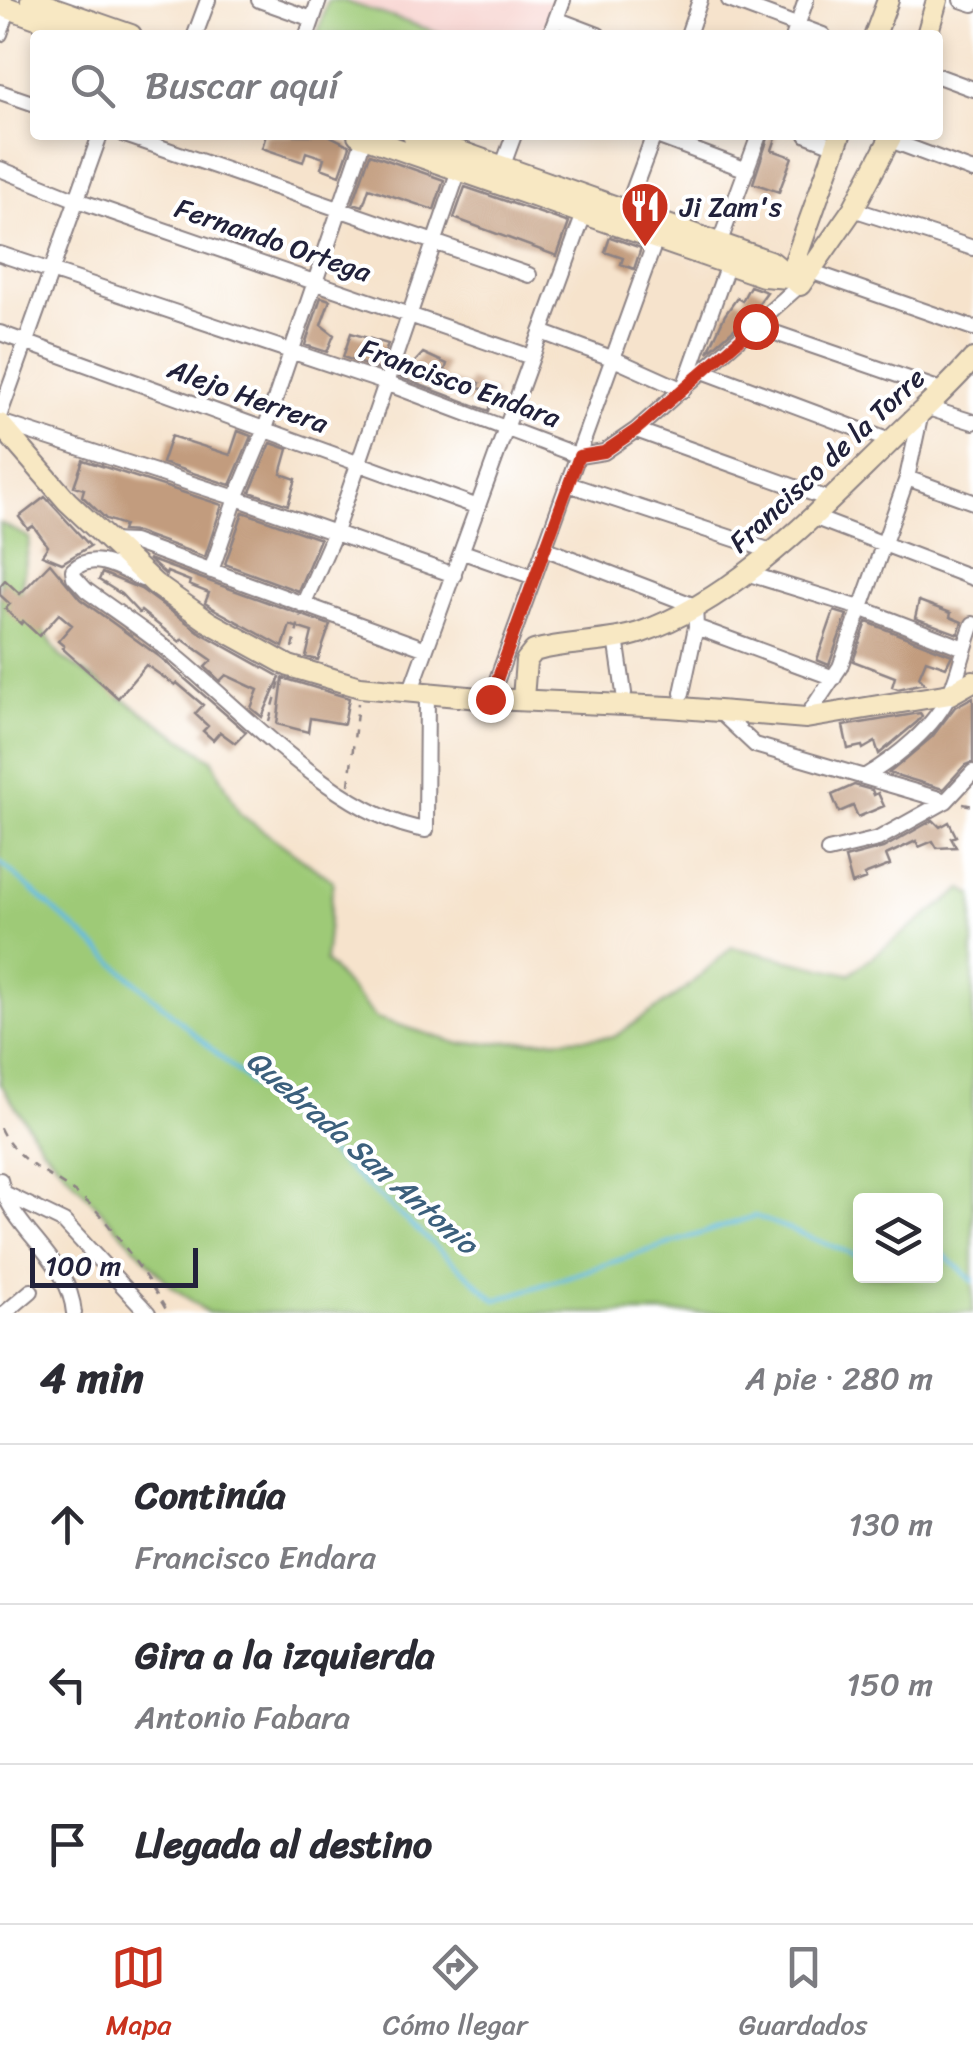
<!DOCTYPE html>
<html lang="es">
<head>
<meta charset="utf-8">
<style>
	body { margin:0; font-family:Sriracha,sans-serif; background:#f7f7f7; color:#2b2b33 }
	.controls { position:absolute; right:30px; bottom:30px; display:grid; overflow:hidden; border-radius:10px; box-shadow:0 5px 15px #0003 }
	.controls button { width:90px; height:90px; display:grid; place-items:center; padding:0; border:0; border-bottom:2px solid #e1e1e2; background:#fff; color:#2b2b33; font:50px sans-serif }
	.scale { position:absolute; left:30px; bottom:25px; width:168px; box-sizing:border-box; padding-left:10px; border:5px solid #22223b; border-top:0; font-size:28px; line-height:35px; white-space:nowrap; color:#22223b; -webkit-text-stroke:8px #fff; paint-order:stroke }
	.stop { position:absolute; width:30px; height:30px; margin:-22px; border:8px solid #c8321e; border-radius:50%; background:#fff }
	.stop.end { background:#c8321e; border-color:#fff; box-shadow:0 2px 10px #0008 }
	.list { margin:0; padding:0; list-style:none }
	h2 { display:flex; justify-content:space-between; align-items:center; height:130px; margin:0; padding:0 40px; font-size:42px }
	h2 small { font-size:32px; font-weight:400; color:#7c7c81 }
	.list li { display:grid; grid-template-columns:65px 1fr auto; gap:30px; align-items:center; box-sizing:border-box; height:160px; padding:0 40px; border-top:2px solid #e1e1e2 }
	.list b { display:block; font-size:38px; white-space:nowrap }
	.list p { margin:0; font-size:32px; white-space:nowrap; color:#7c7c81 }
	.list em { font-size:32px; font-style:normal; color:#7c7c81 }
	.icon { flex:none; width:55px; height:55px; fill:none; stroke:currentColor; stroke-width:2; stroke-linecap:round; stroke-linejoin:round }
	.map { position:relative; flex:none; width:973px; height:1313px; overflow:hidden }
	.search { position:absolute; background:#fff; box-shadow:0 5px 15px #0003; left:30px; right:30px; top:30px; height:110px; display:flex; align-items:center; gap:25px; box-sizing:border-box; padding:0 35px; border-radius:10px; color:#7c7c81; font-size:38px }
	.sheet { height:610px; background:#fff }
	nav { display:flex; justify-content:space-around; align-items:center; box-sizing:border-box; height:140px; border-top:2px solid #e1e1e2; background:#fff; font-size:28px; color:#7c7c81 }
	nav a { display:grid; justify-items:center; gap:5px }
	nav .on { color:#c8321e }
	.map>svg:first-child { display:block }
	.built { fill:#f7d0cc }
	.green { fill:#9eca77; stroke:#607659; stroke-width:2.5; fill-rule:evenodd }
	.lines { fill:none; stroke-linecap:round; stroke-linejoin:round }
	.stream { stroke:#64bce1; stroke-width:4 }
	.building { fill:#c29c7e }
	.street-casing { stroke:#8c8284; stroke-width:18 }
	.secondary-casing { stroke:#8c8284; stroke-width:24 }
	.path { stroke:#8c8284; stroke-width:2.5; stroke-dasharray:8 8; stroke-linecap:butt }
	.street { stroke:#fff; stroke-width:14 }
	.secondary { stroke:#f8e8c3; stroke-width:20 }
	.route { stroke:#c8321e; stroke-width:12 }
	.labels { text-anchor:middle; dominant-baseline:central; stroke-width:8; stroke-linejoin:round; paint-order:stroke }
	.poi-label { font-size:28px; fill:#22223b; stroke:#fff; text-anchor:start }
	.street-label { font-size:28px; fill:#22223b; stroke:#fff }
	.water-label { font-size:30px; font-style:italic; fill:#3c607d; stroke:#fff }
</style>
</head>
<body>
<div class="map">
<svg width="973" height="1313" viewBox="0 0 973 1313">
	<rect width="100%" height="100%" fill="#fff"/>
	<filter id="ink" filterUnits="userSpaceOnUse"><feTurbulence type="fractalNoise" baseFrequency=".01" numOctaves="2"/><feDisplacementMap in="SourceGraphic" scale="20" xChannelSelector="R" yChannelSelector="G"/><feConvolveMatrix kernelMatrix="1 2 1 2 8 2 1 2 1" color-interpolation-filters="sRGB"/></filter>
	<filter id="wash" filterUnits="userSpaceOnUse"><feTurbulence type="fractalNoise" baseFrequency=".0048" numOctaves="4" result="noise"/><feDisplacementMap in="SourceGraphic" scale="40" xChannelSelector="R" yChannelSelector="G"/><feGaussianBlur stdDeviation="2.25" result="paint"/><feColorMatrix in="noise" values="0 0 0 0 0 0 0 0 0 0 0 0 0 0 0 0 0 1.4 0 .05"/><feComposite in="paint" operator="in"/></filter>
	<g filter="url(#wash)">
		<rect width="100%" height="100%" fill="#f6e3cc"/>
		<path class="built" d="M327,0H555L543,35H314Z"/>
		<path class="green" d="M328,0H341L445,35H317Z
			M0,523L30,538L20,594L60,656L212,759L240,814L333,881L325,961L376,1018L460,1044L614,1037L684,990L732,947L849,974L963,889L973,895V1313H208L170,1285L42,1147L0,1083ZM860,1200H936V1276H860Z"/>
		<g class="lines">
			<path class="stream" d="M0,862L496,1300L755,1216L860,1257
				M936,1253H942L973,1281"/>
		</g>
		<g id="blocks">
			<path class="building" d="M266,135H328L350,146L340,175L321,168L324,158L306,152L303,162L262,148Z
				M769,135H777L772,150L792,157L779,192L753,183Z
				M370,154L444,180L434,210L369,188L363,206L353,203Z
				M465,187L569,223L557,256L454,218Z
				M610,237L641,248L634,269L621,264L623,258L605,252Z
				M750,286L767,292L751,314L708,352L725,315L737,298L742,301Z
				M321,297L330,300L321,325L334,335L327,352L305,345Z
				M351,333L388,344L379,370L343,357Z
				M423,353L447,364L443,378L468,386L470,380L480,383L478,388L496,392L489,411L399,377L405,362L412,365Z
				M238,431L251,436L230,485L162,463L171,436L230,455Z
				M271,443L288,449L281,474L296,479L288,505L250,492Z
				M83,460L222,505L205,557L137,532L122,531L124,525L106,519L82,496L84,489L74,486Z
				M45,497L90,546L62,563L42,555L48,546L33,526L28,529L19,517Z
				M243,512L320,539L298,591L225,564Z
				M148,559L330,625L318,660L306,657L312,632L290,625L283,647L216,610L205,603L209,593L189,585L190,581L167,572L166,575Z
				M50,563L80,599L160,657L246,732L235,743L220,732L213,740L203,731L208,726L195,714L203,705L177,683L175,685L146,665L118,698L62,648L64,646L58,641L72,625L59,614L39,636L23,621L21,624L5,609L10,604L0,595V586L5,580L20,594Z
				M102,573L141,589L201,633L280,677L262,717L251,708L258,690L226,675L220,681L205,667L212,660L182,639L180,642L141,611L139,613L121,594L99,580Z
				M919,601L951,613L950,617L962,622L958,634L915,618Z
				M834,611L847,615L829,665L817,660Z
				M867,622L952,655L946,667L926,660L919,677L924,683L898,689L892,687L895,677L853,661Z
				M283,678L349,698L344,724L310,718L308,732L277,724Z
				M973,697V762L965,765L943,789L889,773L932,737L955,707Z
				M920,713L922,716L917,722L879,754L875,742L863,749L862,746L848,749L843,726Z
				M854,785L872,790L874,795L878,793L884,806L858,817L853,806L839,812L832,795Z
				M933,820L940,827L949,822L956,836L951,838L956,847L937,848L933,841L919,847L916,841L886,855L890,865L864,875L866,879L852,884L845,858L883,848Z"/>
		</g>
	</g>
	<g filter="url(#ink)">
		<use href="#blocks" fill-opacity="0" stroke="#8c8284" stroke-width="2.5"/>
		<g class="lines">
			<g class="street-casing">
				<path id="street" d="M259,0L312,19
					M729,0L823,35
					M961,0L973,4
					M556,19L598,35
					M0,34L9,8
					M195,35L208,0
					M307,35L319,0
					M550,35L563,0
					M688,35L700,0
					M794,35L806,0
					M938,76L973,89
					M0,92L35,104
					M125,135L529,275
					M807,135L836,146
					M890,140L973,171
					M0,169L77,200L531,357
					M500,173L514,135
					M853,209L973,248
					M626,210L654,135L747,170
					M719,244L759,135
					M0,254L386,383L579,456L604,452L636,430L800,285
					M810,271L973,328
					M755,326L944,391
					M541,332L614,359L683,390L728,264
					M0,333L478,507
					M703,371L890,441
					M928,408L973,422
					M0,414L100,135
					M0,422L236,498L454,575
					M636,430L831,500
					M907,478L973,502
					M568,484L771,551
					M813,517L973,578
					M110,541L133,542L426,649
					M544,548L695,606L696,627L682,693
					M463,552L534,577
					M211,571L236,498L265,429L365,135
					M746,573L860,608L964,648
					M142,579C121,569 93,550 73,570L74,577L86,590C116,612 149,633 178,658C244,712 341,818 426,830L427,692
					M303,605L335,532L459,170
					M696,627L834,678
					M616,638L624,693
					M411,690L584,214
					M490,699L656,239
					M721,713L755,745L946,801
					M806,718L840,667L907,478L921,413
					M864,777C896,758 935,727 950,693C960,671 964,646 973,624
					M828,851L878,839L946,801L973,772
					M0,1180C12,1232 69,1257 74,1313
					M0,1191L64,1222L148,1313
					M5,1313L31,1291"/>
			</g>
			<g class="secondary-casing">
				<path id="secondary" d="M31,0L131,35
					M0,5L84,35
					M875,35L888,0
					M927,35L937,0
					M358,135L763,276L789,278
					M413,135L772,262L800,285L853,209L892,135
					M789,278L840,135
					M0,424L67,501L155,584L209,622L289,666L360,687L490,699L669,707L806,718L950,694L973,681
					M523,698L526,661L534,651C568,641 605,644 639,633C734,601 817,513 887,445C916,416 946,390 973,359"/>
			</g>
			<path class="path" d="M293,648L300,616
				M269,721L280,681
				M349,785L358,703
				M963,804L973,806
				M0,1128C18,1167 62,1178 92,1206C113,1227 153,1286 168,1313"/>
			<use href="#street" class="street"/>
			<use href="#secondary" class="secondary"/>
		</g>
	</g>
	<g class="lines" filter="url(#ink)">
		<path class="route" d="M490,699L579,456L604,452L636,430L755,326"/>
	</g>
	<defs>
		<g id="restaurant-pin" transform="scale(2.5)"><path d="M0 17L-7.5 6A9.5 9.5 0 1 1 7.5 6Z" fill="#c8321e" stroke="#fff"/><path d="M-5-6h1v4h1v-4h1v4h1v-4h1v5L-1.5 .5V6h-2V.5L-5-1ZM5-6V6H3V1.5H1.5Q1.5-4 5-6Z" fill="#fff"/></g>
	</defs>
	<g fill-rule="evenodd">
		<use href="#restaurant-pin" x="645" y="206"/>
	</g>
	<g class="labels">
		<g class="poi-label">
			<text x="680" y="206">Ji Zam's</text>
		</g>
		<g class="street-label">
			<text transform="translate(273 240) rotate(19)">Fernando Ortega</text>
			<text transform="translate(460 383) rotate(20)">Francisco Endara</text>
			<text transform="translate(248 396) rotate(20)">Alejo Herrera</text>
			<text transform="translate(827 460) rotate(-43)">Francisco de la Torre</text>
		</g>
		<g class="water-label">
			<text transform="translate(362 1152) rotate(41)">Quebrada San Antonio</text>
		</g>
	</g>
</svg>
<div class="controls">
<button><svg class="icon" aria-label="layers" viewBox="0 0 24 24"><path d="M12 4l9 5-9 5-9-5zM3 14l9 5 9-5"/></svg></button>
</div>
<div class="scale">100 m</div>
<div class="stop" style="left:755px;top:326px"></div>
<div class="stop end" style="left:490px;top:699px"></div>
<div class="search"><svg class="icon" aria-label="search" viewBox="0 0 24 24"><circle cx="10" cy="10" r="6"/><path d="M15 15l6 6"/></svg>Buscar aquí</div>
</div>
<section class="sheet">
<h2>4 min<small>A pie · 280 m</small></h2>
<ul class="list">
<li><svg class="icon" aria-label="ahead" viewBox="0 0 24 24"><path d="M12 20V5M6 11l6-6 6 6"/></svg><div><b>Continúa</b><p>Francisco Endara</p></div><em>130 m</em></li>
<li><svg class="icon" aria-label="left" viewBox="0 0 24 24"><path d="M17 20v-9H6M10 6l-5 5 5 5"/></svg><div><b>Gira a la izquierda</b><p>Antonio Fabara</p></div><em>150 m</em></li>
<li><svg class="icon" aria-label="arrive" viewBox="0 0 24 24"><path d="M6 21V4h12l-3 4 3 4H6"/></svg><div><b>Llegada al destino</b></div></li>
</ul>
</section>
<nav>
<a class="on"><svg class="icon" aria-label="map" viewBox="0 0 24 24"><path d="M3 6l6-2 6 2 6-2v14l-6 2-6-2-6 2zM9 4v14M15 6v14"/></svg>Mapa</a>
<a><svg class="icon" aria-label="directions" viewBox="0 0 24 24"><path d="M12 3l9 9-9 9-9-9zM9 14v-3h6M13 9l2 2-2 2"/></svg>Cómo llegar</a>
<a><svg class="icon" aria-label="saved" viewBox="0 0 24 24"><path d="M7 4h10v16l-5-4-5 4z"/></svg>Guardados</a>
</nav>
</body>
</html>
